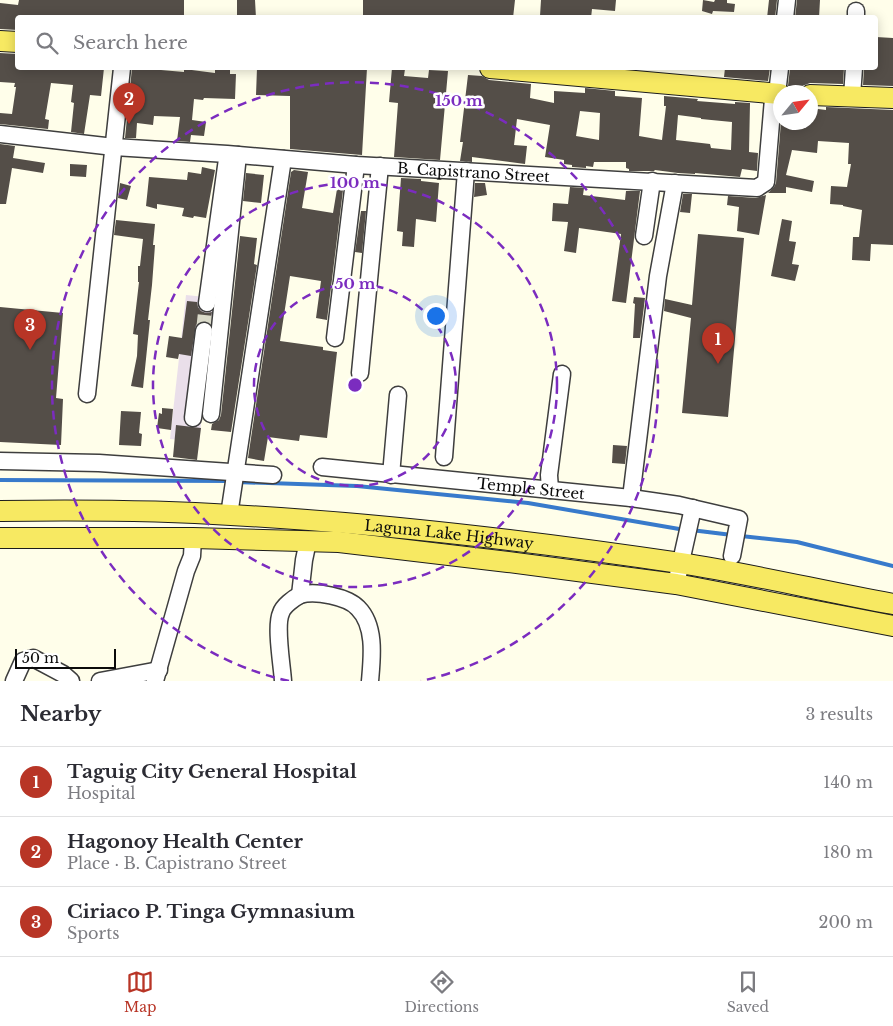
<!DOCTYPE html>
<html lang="en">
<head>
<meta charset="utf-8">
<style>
	body { margin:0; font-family:"Libre Baskerville",serif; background:#f2f2f3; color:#2b2b33 }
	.compass { position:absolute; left:773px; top:85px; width:45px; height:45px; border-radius:50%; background:#fff; box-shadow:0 2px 12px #0003; rotate:61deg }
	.scale { position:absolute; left:15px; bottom:12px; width:101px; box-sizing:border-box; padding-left:5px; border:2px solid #0b0b0b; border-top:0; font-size:14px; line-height:18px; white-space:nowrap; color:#0b0b0b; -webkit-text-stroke:4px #fff; paint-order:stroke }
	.you { position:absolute; left:435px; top:315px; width:18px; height:18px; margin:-12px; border:4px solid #fff; border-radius:50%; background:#1a73e8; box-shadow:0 0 0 8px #1a73e833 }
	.badge { display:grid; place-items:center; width:32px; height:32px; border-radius:50%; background:#b83526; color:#fff; font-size:16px; font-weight:700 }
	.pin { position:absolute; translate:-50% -41px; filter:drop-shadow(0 1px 2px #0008) }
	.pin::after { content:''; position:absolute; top:26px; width:18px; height:15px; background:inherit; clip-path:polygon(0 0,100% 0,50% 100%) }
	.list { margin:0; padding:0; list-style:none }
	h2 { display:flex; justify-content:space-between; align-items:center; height:65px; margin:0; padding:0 20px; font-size:21px }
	h2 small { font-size:16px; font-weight:400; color:#7c7c81 }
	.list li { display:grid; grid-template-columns:32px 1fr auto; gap:15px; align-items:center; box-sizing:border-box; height:70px; padding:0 20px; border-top:1px solid #e1e1e2 }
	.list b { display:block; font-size:19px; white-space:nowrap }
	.list p { margin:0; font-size:16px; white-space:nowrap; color:#7c7c81 }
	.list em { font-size:16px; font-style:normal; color:#7c7c81 }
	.icon { flex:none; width:28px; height:28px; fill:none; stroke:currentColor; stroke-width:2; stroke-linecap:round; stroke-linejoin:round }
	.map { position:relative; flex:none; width:893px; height:681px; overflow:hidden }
	.search { position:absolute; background:#fff; box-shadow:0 2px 12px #0003; left:15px; right:15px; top:15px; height:55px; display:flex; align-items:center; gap:12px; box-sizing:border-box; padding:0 18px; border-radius:5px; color:#7c7c81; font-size:19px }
	.sheet { height:275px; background:#fff }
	nav { display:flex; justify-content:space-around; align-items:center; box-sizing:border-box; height:70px; border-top:1px solid #e1e1e2; background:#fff; font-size:14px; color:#7c7c81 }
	nav a { display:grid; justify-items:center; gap:2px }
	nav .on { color:#b83526 }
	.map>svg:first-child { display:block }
	.industrial { fill:#eadfea }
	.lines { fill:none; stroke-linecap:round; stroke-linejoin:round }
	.stream { stroke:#387acb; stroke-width:4 }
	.building { fill:#544e48; fill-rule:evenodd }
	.minor-tunnel { stroke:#dadac9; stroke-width:16; stroke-dasharray:16 8; stroke-linecap:butt }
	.minor-casing { stroke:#3e3e3e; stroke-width:19 }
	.major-casing { stroke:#1c1c1c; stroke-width:22 }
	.minor { stroke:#fff; stroke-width:16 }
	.major { stroke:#f7e962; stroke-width:20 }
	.ring { fill:none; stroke:#7b2cbf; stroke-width:2.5; stroke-dasharray:9 6 }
	.labels { text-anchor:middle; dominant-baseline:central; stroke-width:5; stroke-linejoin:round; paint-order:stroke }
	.street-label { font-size:15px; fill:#0b0b0b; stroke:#fff }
	.centre { fill:#7b2cbf; stroke:#fff; stroke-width:2.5 }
	.ring-label { font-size:15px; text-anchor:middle; font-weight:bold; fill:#7b2cbf; stroke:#fff; stroke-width:5; stroke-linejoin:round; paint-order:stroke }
</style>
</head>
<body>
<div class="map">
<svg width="893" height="681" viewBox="0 0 893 681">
	<rect width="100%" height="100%" fill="#fffeea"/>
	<path class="industrial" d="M186,295L215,298L199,442L170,439Z"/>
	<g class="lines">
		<path class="stream" d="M0,480L230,481
			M237,482L357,486L528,503L685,530
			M691,530L732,535
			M741,536L797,542L893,566"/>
	</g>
	<path class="building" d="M19,0H184V18H18V30L0,29V3L18,5Z
		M237,0H255L256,18H237Z
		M363,0H515L513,18H363Z
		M541,0H616L615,11L592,9L591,18L540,16Z
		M703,0L714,2L715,0H727V3L735,4L734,12L713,11L712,14L702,11Z
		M769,0H777L775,18H767Z
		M797,0H820L819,18H795Z
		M876,37L893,38V86L863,85L864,68H876Z
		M0,53L18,54V68H104L101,96L90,95L84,134L71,132L74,103L71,102L73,85L51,83L45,119L49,120L48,129L0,124V113L12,114L16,87H14L15,83L0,82Z
		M132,68H161V70L184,72V69L215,73V68H230V74H236L235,99L204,98L203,100L194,99L192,120L206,122L204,136L191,135L190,142L177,141L180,117L154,116L153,125L137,123L136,138H125Z
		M257,68H367L362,155L290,149V96L256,95Z
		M392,68L405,69L404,76L428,78L429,70L448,71L440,160L394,157L398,103L389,102Z
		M725,68H770L768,81L724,77Z
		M790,68H844L843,84L810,83L802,86H788Z
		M468,75L482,76L489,80L531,84L530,98L554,103V91L585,93V88L615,91V96L642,98L639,136L662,140L666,106H664V96L698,99L697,101L735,104V102L750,103L749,152L758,153L757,171L742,169L740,177L695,173V174L678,173L655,170L654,171H629V169L626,168V162H594L593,167L586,166V168L572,167V165L564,164V160L545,157L550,125L517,119L514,145L527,146L525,164L472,157V162L460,161L463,142H460ZM580,111L600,113L599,140L576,136ZM678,115L701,118V119L732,122L731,150L711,148L710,144L676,140Z
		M826,107L893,110V245L871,244L870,261L852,260L853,237H859L862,210L843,206V205L830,204L831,186L847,187L851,164H848L849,143L818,141L817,153L792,150L786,175L814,181L812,192L786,187V193H768L774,187L776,183L781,122H810V108L826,110Z
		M0,144L15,146L13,158L45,163L43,173L12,168L6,204H0Z
		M70,164L87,165L86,177L70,176Z
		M202,167L215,170L206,218L194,216L193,218L182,216L184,208L157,204V209L146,206L149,177L187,180L188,172L201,174Z
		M294,170L308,172L302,208L333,213L337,189L343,190L327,320L316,318L321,281L290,276L280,341L323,347V350L337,352L327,438L300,435L299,441L268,437L264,461L248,458L291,172Z
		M246,173L264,175L261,203L243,201Z
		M401,178L421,179V181L439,183L436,222L416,219L414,247L402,246L403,232L397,231Z
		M120,183L131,186L127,200L118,198Z
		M475,183H485L487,195L474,197Z
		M570,187L584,188L583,195L625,200L626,191H640L626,303L612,301L621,234L579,228L576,253L564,251L568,222L552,221L553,203L568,204Z
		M683,194H692L690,213L680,212Z
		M766,195L759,235L737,231L739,207L727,205L728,196L756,198Z
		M361,211H366L362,253L355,252Z
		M782,219L792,221L789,241L796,242L792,264L799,265L795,281L771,276Z
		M116,220L155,224L153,245H155L152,285L148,320H150L143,388L131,386L137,356L138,335L133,334L139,282H138V266H140L143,239L114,235Z
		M698,234L744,238L728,417L682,413L691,318L664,311L665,299L692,305Z
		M240,236L257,238L254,264L257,265L231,432L211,430L212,424L219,420L221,415Z
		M634,297L645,298L640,338H633L635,304L633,303Z
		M187,301L197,302L198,307L201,311L206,313L212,312L210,323L206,321L201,322L196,325L191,356L179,354L178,359L166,357L169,336L182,338Z
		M0,307L63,313L56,398L63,399L61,445L0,442Z
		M162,408L173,409L171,430L157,428L159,413L162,414Z
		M121,411L141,412L139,433L142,434L141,446L119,445Z
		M176,425L201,428L197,460L173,457Z
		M613,445L627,446L625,464L612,463Z"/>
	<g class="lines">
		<path class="minor-tunnel" d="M204,331L207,303"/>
		<g class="minor-casing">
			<g id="minor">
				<path d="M785,18L787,0"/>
				<path d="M856,18V11"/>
				<path d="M852,96L854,68"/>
				<path id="s1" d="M0,134L114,147L227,154L356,165L757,188L766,182L773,99L777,94L780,68"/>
				<path d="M644,236L652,181"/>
				<path d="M207,303L227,159"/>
				<path d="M335,338L356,165"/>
				<path d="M360,373L380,166"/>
				<path d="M87,394L122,68"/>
				<path d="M211,414L238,155"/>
				<path d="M193,418L204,331"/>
				<path d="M444,457L466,171"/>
				<path d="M0,461L99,463L273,475"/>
				<path id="s2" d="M322,467L631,498L679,505L739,519L732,556"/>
				<path d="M391,475L398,395"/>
				<path d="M550,490L549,475L562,374"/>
				<path d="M631,498L658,276L675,183"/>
				<path d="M229,515L283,159"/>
				<path d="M676,584L693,508"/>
				<path d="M300,595L304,560L308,541"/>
				<path d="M14,681L23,661L33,658L63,674L71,681"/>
				<path d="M100,681L159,670"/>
				<path d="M155,681L186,571L192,556L193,538"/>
				<path d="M283,681C282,665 275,626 281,613C283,606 294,598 300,595C315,590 348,597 358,608C376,626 372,658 370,681"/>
			</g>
		</g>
		<g class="major-casing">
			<g id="major">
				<path d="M0,41L18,42"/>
				<path d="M490,68L780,94"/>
				<path d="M810,95L893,98"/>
				<path id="s3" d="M0,511C77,510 154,510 231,515C381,523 531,541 680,563C751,574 822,591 893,604"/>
				<path d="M0,538H193L339,542L508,562L676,584L893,626"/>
			</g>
		</g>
		<use href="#minor" class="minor"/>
		<use href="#major" class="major"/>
	</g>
	<g class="ring">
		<circle cx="355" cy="385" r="101"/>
		<circle cx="355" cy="385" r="202"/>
		<path d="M289 681A303 303 0 1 1 421 681"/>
	</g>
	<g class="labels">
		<g class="street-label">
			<text stroke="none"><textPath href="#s1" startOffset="475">B. Capistrano Street</textPath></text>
			<text stroke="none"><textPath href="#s2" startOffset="210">Temple Street</textPath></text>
			<text stroke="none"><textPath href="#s3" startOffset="450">Laguna Lake Highway</textPath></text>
		</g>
	</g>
	<circle cx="355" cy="385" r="8" class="centre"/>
	<g class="ring-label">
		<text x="459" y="106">150 m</text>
		<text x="355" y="188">100 m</text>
		<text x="355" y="289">50 m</text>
	</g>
</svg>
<svg class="compass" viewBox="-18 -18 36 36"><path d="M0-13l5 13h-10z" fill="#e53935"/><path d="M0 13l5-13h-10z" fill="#7c7c81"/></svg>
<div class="scale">50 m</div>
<div class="you"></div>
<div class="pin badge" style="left:718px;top:364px">1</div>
<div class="pin badge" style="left:129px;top:124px">2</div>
<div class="pin badge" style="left:30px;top:350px">3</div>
<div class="search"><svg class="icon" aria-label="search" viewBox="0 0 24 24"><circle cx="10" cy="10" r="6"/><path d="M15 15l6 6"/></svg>Search here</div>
</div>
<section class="sheet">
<h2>Nearby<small>3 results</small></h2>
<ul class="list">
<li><span class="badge">1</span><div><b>Taguig City General Hospital</b><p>Hospital</p></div><em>140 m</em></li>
<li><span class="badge">2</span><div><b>Hagonoy Health Center</b><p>Place · B. Capistrano Street</p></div><em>180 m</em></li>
<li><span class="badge">3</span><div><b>Ciriaco P. Tinga Gymnasium</b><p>Sports</p></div><em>200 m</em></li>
</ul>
</section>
<nav>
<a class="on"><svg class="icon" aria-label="map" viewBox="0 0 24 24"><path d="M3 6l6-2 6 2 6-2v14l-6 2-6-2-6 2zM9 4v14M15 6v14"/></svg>Map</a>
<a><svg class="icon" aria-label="directions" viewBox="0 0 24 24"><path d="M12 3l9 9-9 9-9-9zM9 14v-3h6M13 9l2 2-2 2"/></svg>Directions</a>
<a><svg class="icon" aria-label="saved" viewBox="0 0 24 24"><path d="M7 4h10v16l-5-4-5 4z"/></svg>Saved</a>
</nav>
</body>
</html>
